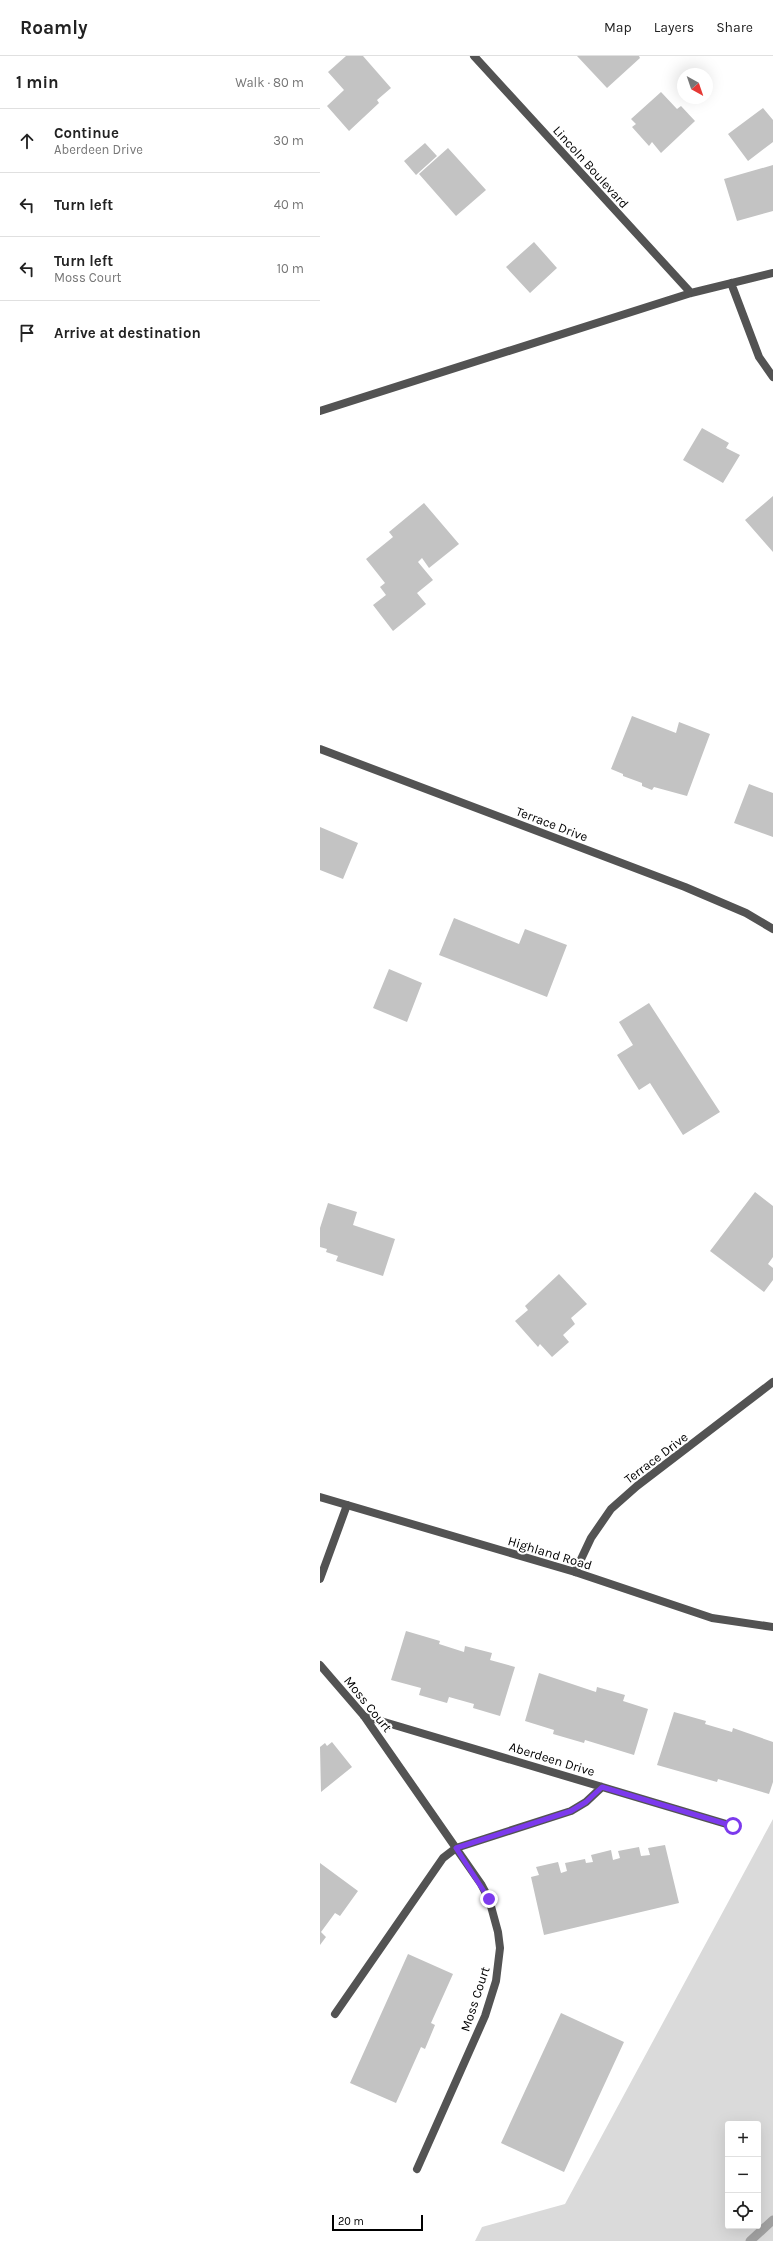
<!DOCTYPE html>
<html lang="en">
<head>
<meta charset="utf-8">
<style>
	body { margin:0; font-family:Karla,sans-serif; background:#f2f2f2; color:#222 }
	.controls { position:absolute; right:12px; bottom:12px; display:grid; overflow:hidden; border-radius:4px; box-shadow:0 4px 16px #0002 }
	.controls button { width:36px; height:36px; display:grid; place-items:center; padding:0; border:0; border-bottom:1px solid #e0e0e0; background:#fff; color:#222; font:20px sans-serif }
	.compass { position:absolute; left:357px; top:12px; width:36px; height:36px; border-radius:50%; background:#fff; box-shadow:0 4px 16px #0002; rotate:140deg }
	.scale { position:absolute; left:12px; bottom:10px; width:91px; box-sizing:border-box; padding-left:4px; border:2px solid #000; border-top:0; font-size:11px; line-height:14px; white-space:nowrap; color:#000; -webkit-text-stroke:3px #fff; paint-order:stroke }
	.stop { position:absolute; width:12px; height:12px; margin:-9px; border:3px solid #7c3aed; border-radius:50%; background:#fff }
	.stop.end { background:#7c3aed; border-color:#fff; box-shadow:0 1px 4px #0008 }
	.list { margin:0; padding:0; list-style:none }
	h2 { display:flex; justify-content:space-between; align-items:center; height:52px; margin:0; padding:0 16px; font-size:17px }
	h2 small { font-size:13px; font-weight:400; color:#767676 }
	.list li { display:grid; grid-template-columns:26px 1fr auto; gap:12px; align-items:center; box-sizing:border-box; height:64px; padding:0 16px; border-top:1px solid #e0e0e0 }
	.list b { display:block; font-size:15px; white-space:nowrap }
	.list p { margin:0; font-size:13px; white-space:nowrap; color:#767676 }
	.list em { font-size:13px; font-style:normal; color:#767676 }
	.icon { flex:none; width:22px; height:22px; fill:none; stroke:currentColor; stroke-width:2; stroke-linecap:round; stroke-linejoin:round }
	.map { position:relative; flex:none; width:453px; height:2185px; overflow:hidden }
	header { display:flex; align-items:center; gap:24px; box-sizing:border-box; height:56px; padding:0 20px; background:#fff; border-bottom:1px solid #e0e0e0 }
	header strong { font-size:19px }
	nav { display:flex; gap:22px; margin-inline-start:auto; font-size:14px }
	main { display:flex }
	aside { flex:1; background:#fff }
	.map>svg:first-child { display:block }
	.green { fill:#dadada; fill-rule:evenodd }
	.lines { fill:none; stroke-linecap:round; stroke-linejoin:round }
	.stream { stroke:#a1a1a1; stroke-width:9 }
	.building { fill:#c3c3c3 }
	.minor { stroke:#535353; stroke-width:8 }
	.tertiary { stroke:#535353; stroke-width:8 }
	.route { stroke:#7c3aed; stroke-width:5 }
	.labels { text-anchor:middle; dominant-baseline:central; stroke-width:4; stroke-linejoin:round; paint-order:stroke }
	.street-label { font-size:13px; fill:#000; stroke:#fff }
</style>
</head>
<body>
<header>
<strong>Roamly</strong>
<nav><a>Map</a><a>Layers</a><a>Share</a></nav>
</header>
<main>
<aside>
<h2>1 min<small>Walk · 80 m</small></h2>
<ul class="list">
<li><svg class="icon" aria-label="ahead" viewBox="0 0 24 24"><path d="M12 20V5M6 11l6-6 6 6"/></svg><div><b>Continue</b><p>Aberdeen Drive</p></div><em>30 m</em></li>
<li><svg class="icon" aria-label="left" viewBox="0 0 24 24"><path d="M17 20v-9H6M10 6l-5 5 5 5"/></svg><div><b>Turn left</b></div><em>40 m</em></li>
<li><svg class="icon" aria-label="left" viewBox="0 0 24 24"><path d="M17 20v-9H6M10 6l-5 5 5 5"/></svg><div><b>Turn left</b><p>Moss Court</p></div><em>10 m</em></li>
<li><svg class="icon" aria-label="arrive" viewBox="0 0 24 24"><path d="M6 21V4h12l-3 4 3 4H6"/></svg><div><b>Arrive at destination</b></div></li>
</ul>
</aside>
<div class="map">
<svg width="453" height="2185" viewBox="0 0 453 2185">
	<rect width="100%" height="100%" fill="#fff"/>
	<path class="green" d="M453,1763V2185H155L162,2171L245,2148ZM408,2068H438V2170H408Z"/>
	<g class="lines">
		<path class="stream" d="M430,2185L453,2164"/>
	</g>
	<path class="building" d="M26,0H43L71,32L57,44L59,47L29,75L7,50L24,34L8,16Z
		M257,0H319L320,2L287,32Z
		M341,36L357,53L361,50L375,65L341,97L332,86L329,90L312,71L316,68L311,63Z
		M443,52L453,64V86L428,105L408,78Z
		M105,87L117,100L96,119L84,105Z
		M128,92L166,134L136,160L99,118Z
		M453,109V155L417,165L404,123Z
		M214,186L237,212L210,237L186,211Z
		M382,372L409,387L406,392L420,399L403,427L363,404Z
		M453,440V496L425,464Z
		M104,447L139,488L109,512L102,502L98,506L113,524L97,537L106,548L73,575L53,549L66,539L60,531L65,527L46,503L73,481L69,476Z
		M312,660L356,677L359,666L390,678L367,740L334,731L332,734L322,730V727L303,720V718L291,713Z
		M429,728L453,737V781L414,767Z
		M0,771L38,787L23,823L0,814Z
		M134,862L199,888L205,873L247,889L227,941L119,899Z
		M69,913L102,927L87,966L53,952Z
		M329,947L400,1056L363,1079L330,1027L319,1034L297,999L313,989L299,966Z
		M435,1136L453,1150V1201L448,1208L453,1212V1224L444,1236L390,1195Z
		M8,1147L37,1156L33,1169L75,1183L63,1220L16,1205L18,1200L6,1196L7,1193L0,1191V1172Z
		M239,1218L267,1248L251,1262L255,1268L243,1279L249,1286L232,1301L220,1288L218,1291L195,1265L208,1254L205,1250Z
		M86,1575L120,1585L119,1588L144,1596L145,1590L172,1597L170,1604L195,1611L180,1660L153,1652L154,1648L129,1641L127,1647L99,1639L101,1632L71,1624Z
		M219,1617L276,1636L277,1631L305,1639L303,1645L328,1653L314,1699L265,1684L264,1687L233,1678L234,1674L205,1665Z
		M354,1656L386,1665L385,1668L412,1676L413,1672L453,1686V1726L449,1738L398,1723L397,1726L337,1709Z
		M12,1686L32,1711L1,1736L0,1691L5,1687L7,1690Z
		M345,1789L359,1847L224,1879L211,1821L219,1819L216,1811L238,1806L241,1817L247,1815L245,1807L265,1803L266,1807L273,1806L271,1799L291,1794L293,1804L300,1802L298,1795L319,1791L321,1800L330,1799L328,1792Z
		M0,1807L38,1835L20,1860L15,1857L1,1876L6,1881L0,1889Z
		M88,1898L133,1918L111,1967L115,1969L105,1993L101,1991L76,2047L30,2027Z
		M241,1957L304,1986L244,2116L181,2087Z"/>
	<g class="lines">
		<path class="minor" d="M154,0L371,237
			M411,227L439,301L453,321
			M0,355L371,237L453,217
			M0,693L365,831L426,857L453,873
			M255,1516L271,1482L291,1453L317,1430L453,1326
			M0,1523L27,1449
			M0,1609L44,1660L161,1828L169,1843L178,1876L180,1892L176,1925L165,1960L97,2113
			M44,1660L413,1770
			M15,1958L123,1802L136,1792L251,1755L266,1746L282,1731"/>
		<path class="tertiary" d="M0,1441L255,1516L392,1562L453,1571"/>
	</g>
	<g class="lines">
		<path class="route" d="M169,1843L136,1792L251,1755L266,1746L282,1731L413,1770"/>
	</g>
	<g class="labels">
		<g class="street-label">
			<text transform="translate(271 111) rotate(48)">Lincoln Boulevard</text>
			<text transform="translate(232 768) rotate(21)">Terrace Drive</text>
			<text transform="translate(336 1402) rotate(-37)">Terrace Drive</text>
			<text transform="translate(230 1497) rotate(17)">Highland Road</text>
			<text transform="translate(48 1648) rotate(51)">Moss Court</text>
			<text transform="translate(232 1703) rotate(17)">Aberdeen Drive</text>
			<text transform="translate(155 1943) rotate(-72)">Moss Court</text>
		</g>
	</g>
</svg>
<div class="controls">
<button>+</button>
<button>−</button>
<button><svg class="icon" aria-label="locate" viewBox="0 0 24 24"><circle cx="12" cy="12" r="6"/><path d="M12 2v4M12 18v4M2 12h4M18 12h4"/></svg></button>
</div>
<svg class="compass" viewBox="-18 -18 36 36"><path d="M0-13l5 13h-10z" fill="#e53935"/><path d="M0 13l5-13h-10z" fill="#767676"/></svg>
<div class="scale">20 m</div>
<div class="stop" style="left:413px;top:1770px"></div>
<div class="stop end" style="left:169px;top:1843px"></div>
</div>
</main>
</body>
</html>
